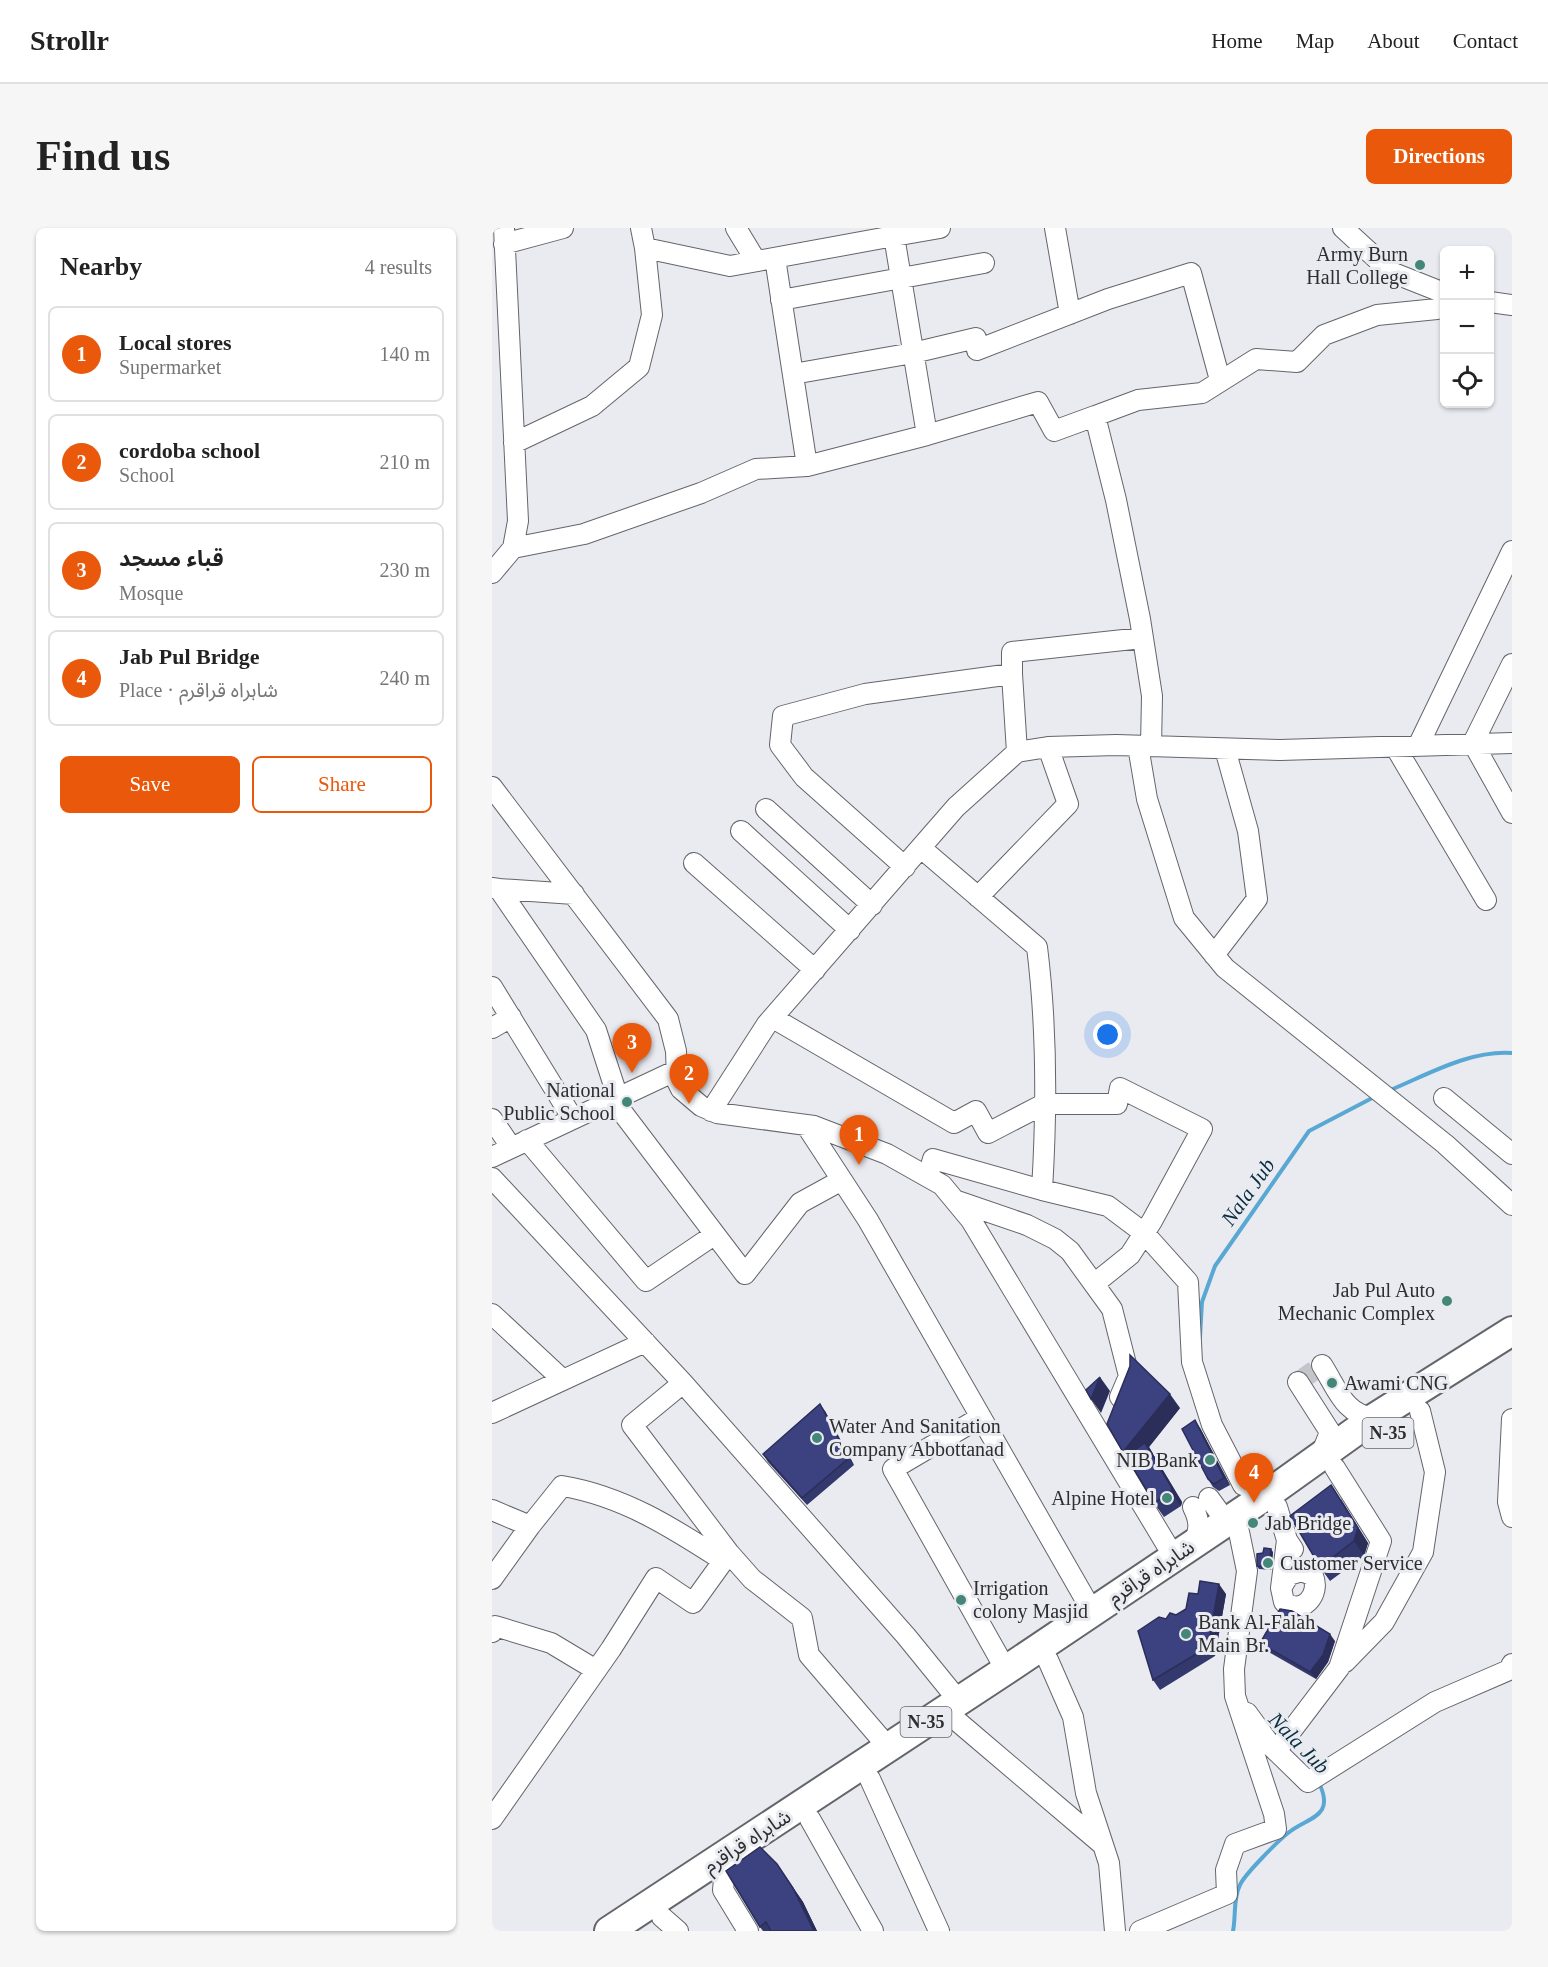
<!DOCTYPE html>
<html lang="en">
<head>
<meta charset="utf-8">
<style>
	body { margin:0; font-family:"Times New Roman","Noto Sans Arabic",serif; background:#f6f6f6; color:#222 }
	.controls { position:absolute; right:18px; top:18px; display:grid; overflow:hidden; border-radius:9px; box-shadow:0 2px 4px #0004 }
	.controls button { width:54px; height:54px; display:grid; place-items:center; padding:0; border:0; border-bottom:2px solid #e0e0e0; background:#fff; color:#222; font:30px sans-serif }
	.you { position:absolute; left:616px; top:807px; width:21px; height:21px; margin:-15px; border:4px solid #fff; border-radius:50%; background:#1a73e8; box-shadow:0 0 0 9px #1a73e833 }
	.badge { display:grid; place-items:center; width:39px; height:39px; border-radius:50%; background:#ea580c; color:#fff; font-size:20px; font-weight:700 }
	.pin { position:absolute; translate:-50% -50px; filter:drop-shadow(0 2px 3px #0008) }
	.pin::after { content:''; position:absolute; top:32px; width:21px; height:18px; background:inherit; clip-path:polygon(0 0,100% 0,50% 100%) }
	.list { margin:0; padding:0; list-style:none }
	h2 { display:flex; justify-content:space-between; align-items:center; height:78px; margin:0; padding:0 24px; font-size:26px }
	h2 small { font-size:20px; font-weight:400; color:#767676 }
	.list li { display:grid; grid-template-columns:39px 1fr auto; gap:18px; align-items:center; box-sizing:border-box; height:96px; margin:0 12px 12px; padding:0 12px; border:2px solid #e0e0e0; border-radius:9px }
	.list b { display:block; font-size:22px; white-space:nowrap }
	.list p { margin:0; font-size:20px; white-space:nowrap; color:#767676 }
	.list em { font-size:20px; font-style:normal; color:#767676 }
	.actions { display:flex; gap:12px; padding:18px 24px }
	.actions a { flex:1; padding:14px 0; border:2px solid #ea580c; border-radius:9px; text-align:center; font-size:21px; color:#ea580c }
	.actions .main { background:#ea580c; color:#fff }
	.icon { flex:none; width:33px; height:33px; fill:none; stroke:currentColor; stroke-width:2; stroke-linecap:round; stroke-linejoin:round }
	.map { position:relative; flex:none; width:1020px; height:1703px; overflow:hidden; border-radius:9px }
	header { display:flex; align-items:center; gap:36px; box-sizing:border-box; height:84px; padding:0 30px; background:#fff; border-bottom:2px solid #e0e0e0 }
	header strong { font-size:28px }
	nav { display:flex; gap:33px; margin-inline-start:auto; font-size:21px }
	.intro { display:flex; align-items:center; justify-content:space-between; box-sizing:border-box; height:144px; padding:0 36px }
	h1 { margin:0; font-size:42px }
	.button { padding:15px 27px; border-radius:9px; background:#ea580c; color:#fff; font-size:21px; font-weight:700 }
	main { display:flex; gap:36px; padding:0 36px }
	aside { flex:1; background:#fff; border-radius:9px; box-shadow:0 2px 4px #0004 }
	.map>svg:first-child { display:block }
	.lines { fill:none; stroke-linecap:round; stroke-linejoin:round }
	.stream { stroke:#59a8d3; stroke-width:4 }
	.minor-tunnel { stroke:#c4c5ca; stroke-width:20; stroke-dasharray:20 10; stroke-linecap:butt }
	.minor-casing { stroke:#64656b; stroke-width:22 }
	.highway-casing { stroke:#64656b; stroke-width:32 }
	.minor { stroke:#fff; stroke-width:20 }
	.highway { stroke:#fff; stroke-width:28 }
	.wall { fill:#34396d }
	.shaded-wall { fill:#2a2e59 }
	.building { fill:#3c427f; stroke:#2a2e59; stroke-width:1.5 }
	.poi-dot { fill:#448779; stroke:#eaebf1; stroke-width:2 }
	.labels { text-anchor:middle; dominant-baseline:central; stroke-width:6; stroke-linejoin:round; paint-order:stroke }
	.shield { fill:#eaebf1; stroke:#66676a; stroke-width:1.5 }
	.shield-label { font-size:18px; font-weight:bold; fill:#2d2e30 }
	.poi-label { font-size:20px; fill:#2d2e30; stroke:#eaebf1; text-anchor:start }
	.street-label { font-size:20px; fill:#2d2e30; stroke:#eaebf1 }
	.water-label { font-size:21px; font-style:italic; fill:#082d3f; stroke:#eaebf1 }
</style>
</head>
<body>
<header>
<strong>Strollr</strong>
<nav><a>Home</a><a>Map</a><a>About</a><a>Contact</a></nav>
</header>
<div class="intro"><h1>Find us</h1><a class="button">Directions</a></div>
<main>
<aside>
<h2>Nearby<small>4 results</small></h2>
<ul class="list">
<li><span class="badge">1</span><div><b>Local stores</b><p>Supermarket</p></div><em>140 m</em></li>
<li><span class="badge">2</span><div><b>cordoba school</b><p>School</p></div><em>210 m</em></li>
<li><span class="badge">3</span><div><b>قباء مسجد</b><p>Mosque</p></div><em>230 m</em></li>
<li><span class="badge">4</span><div><b>Jab Pul Bridge</b><p>Place · شاہراہ قراقرم</p></div><em>240 m</em></li>
</ul>
<div class="actions"><a class="main">Save</a><a>Share</a></div>
</aside>
<div class="map">
<svg width="1020" height="1703" viewBox="0 0 1020 1703">
	<rect width="100%" height="100%" fill="#eaebf1"/>
	<g class="lines">
		<path class="stream" d="M896,863C935,847 977,822 1020,825
			M708,1109L710,1074L723,1038L817,903L884,868
			M741,1703C744,1689 741,1670 748,1657C752,1647 786,1613 796,1605C815,1589 844,1590 827,1555"/>
		<path class="minor-tunnel" d="M806,1154L830,1137"/>
		<g class="minor-casing">
			<path id="minor" d="M149,0L153,20L238,38L402,8L401,0
				M244,0L264,33
				M563,0L578,86
				M851,0L899,44L952,65
				M12,16L71,0
				M283,30L315,238
				M289,72L492,35
				M998,74L1020,77
				M301,146L421,125L484,110L485,122L616,71L699,45L728,152
				M603,188L646,172L710,165L764,131L805,134L832,107L885,87L945,81L952,78
				M435,207L546,174L562,203L603,188L624,272L648,391L660,468L659,518
				M22,215L100,178L147,139L160,87L153,20
				M21,320L92,306L209,265L264,241L315,238L435,207L402,8L448,0
				M0,345L21,320L26,293L12,0
				M1020,436L981,515L1020,585
				M520,446V424L650,410
				M646,518L655,571L692,690L733,740L953,916L1020,977
				M926,518L1020,323
				M904,520L994,672
				M0,559L176,791L184,823L185,853L189,861L209,878L225,885L322,898L395,926L450,957L479,992L682,1329
				M274,581L380,677
				M249,603L358,702
				M429,620L545,719C555,799 555,881 550,962L441,931L436,948
				M202,635L323,742
				M413,639L312,549L288,517L291,488L373,466L520,446L525,524
				M0,660L7,661L104,802L126,870
				M7,661L82,666
				M486,669L576,576L556,519
				M722,727L765,671L756,603L733,521
				M0,759L81,891
				M281,790L462,895L484,883L496,905L552,876H625L628,860L710,901L660,993L638,1027L602,1056
				M0,800L19,789
				M952,870L1020,926
				M121,872L253,1046L308,975L350,952
				M219,883L275,796L464,579L525,524L556,519L624,517L788,522L1020,515
				M0,891L19,919
				M314,897L376,992L600,1383
				M35,912L154,1053L222,1007
				M0,929L183,843
				M0,950L191,1155
				M550,962L616,978L652,1005L696,1054L700,1134L720,1197L751,1257
				M465,973L535,997L563,1011L578,1023L620,1081L637,1148L628,1169
				M0,1086L71,1152
				M830,1137C846,1162 852,1186 882,1190
				M806,1154L838,1204L829,1227
				M0,1185L153,1114
				M489,1189L401,1241L514,1442
				M1020,1191L1016,1274L1020,1289
				M717,1270L730,1288L741,1289
				M701,1279C708,1293 708,1301 702,1315
				M785,1279L795,1312L801,1321
				M0,1282L38,1298L0,1351
				M38,1298L70,1258C131,1268 181,1300 232,1333
				M237,1325L140,1197L191,1155L414,1408L466,1472
				M789,1360L797,1347L810,1343L821,1348C829,1367 810,1388 792,1374L789,1360L795,1312
				M0,1404L3,1398L59,1415L104,1442
				M556,1432L581,1489L594,1565L617,1635L623,1703
				M853,1434L892,1394L931,1324L943,1244L928,1183
				M755,1485L779,1518L816,1554L943,1474L1017,1442L1020,1436
				M465,1493L611,1617
				M784,1523L847,1440L889,1313L843,1240
				M378,1551L447,1703
				M0,1591L119,1421L164,1350L201,1375L237,1325L260,1351L310,1390L317,1427L396,1519
				M318,1591L381,1703
				M237,1645L232,1652L231,1662L256,1703
				M170,1689L186,1703
				M648,1703L735,1666L734,1642L743,1616L784,1601L782,1586L743,1468L742,1441L755,1343L747,1304"/>
		</g>
		<g class="highway-casing">
			<path id="highway" d="M117,1703L514,1442L773,1268L882,1190L1020,1103"/>
		</g>
		<use href="#minor" class="minor"/>
		<use href="#highway" class="highway"/>
	</g>
	<path class="wall" d="M688,1180L657,1219L690,1274L689,1278L672,1289L662,1275L615,1196Z
		M333,1183L362,1237L315,1277L276,1234L271,1226Z
		M708,1200L738,1257L727,1263L721,1259L716,1251Z
		M849,1271L876,1315L872,1328L838,1353L828,1339Z
		M781,1324L779,1342L767,1341L765,1338L771,1325Z
		M706,1366H734L723,1428L668,1462L661,1452L674,1391L684,1387L694,1381Z
		M843,1413L836,1434L824,1451L773,1422L768,1415Z
		M285,1636L311,1674L325,1703H271L268,1699Z"/>
	<path class="shaded-wall" d="M608,1149L618,1163L609,1185L599,1171Z
		M678,1166L688,1180L657,1219L690,1274L689,1278L679,1264L641,1238L631,1224Z
		M328,1176L333,1183L362,1237L357,1230Z
		M703,1192L708,1200L738,1257L732,1250Z
		M839,1257L876,1315L872,1328L862,1313Z
		M779,1321L781,1324L779,1342L777,1339Z
		M727,1356L734,1366L723,1428L716,1419Z
		M838,1406L843,1413L836,1434L824,1451L818,1444Z
		M285,1636L311,1674L325,1703H322Z"/>
	<path class="building" d="M638,1127L678,1166L631,1224L615,1196L638,1138Z
		M608,1149L599,1171L594,1162Z
		M328,1176L357,1230L310,1270L271,1226Z
		M703,1192L732,1250L722,1256L716,1251L690,1201Z
		M653,1215L680,1260L679,1264L662,1275L634,1228Z
		M839,1257L866,1300L862,1313L828,1339L798,1288Z
		M772,1320L779,1321L777,1339L765,1338V1326L771,1325Z
		M708,1353L727,1356L716,1419L661,1452L646,1403L667,1389L674,1391L678,1385L684,1387L694,1381L697,1365L706,1366Z
		M788,1381L800,1383L838,1406L831,1427L818,1444L768,1415Z
		M268,1619L285,1636L301,1660L322,1703H279L274,1694L268,1699L234,1643Z"/>
	<g class="poi-dot">
		<circle cx="928" cy="37" r="6"/>
		<circle cx="135" cy="874" r="6"/>
		<circle cx="955" cy="1073" r="6"/>
		<circle cx="840" cy="1155" r="6"/>
		<circle cx="325" cy="1210" r="6"/>
		<circle cx="718" cy="1232" r="6"/>
		<circle cx="675" cy="1270" r="6"/>
		<circle cx="761" cy="1295" r="6"/>
		<circle cx="776" cy="1335" r="6"/>
		<circle cx="469" cy="1372" r="6"/>
		<circle cx="694" cy="1406" r="6"/>
	</g>
	<g class="labels">
		<g class="shield">
			<rect x="870.5" y="1190" width="51" height="30" rx="4.5"/>
			<rect x="408.5" y="1479" width="51" height="30" rx="4.5"/>
		</g>
		<g class="shield-label">
			<text x="896" y="1205">N-35</text>
			<text x="434" y="1494">N-35</text>
		</g>
		<g class="poi-label">
			<text x="916" y="26" text-anchor="end">Army Burn<tspan x="916" dy="23">Hall College</tspan></text>
			<text x="123" y="862" text-anchor="end">National<tspan x="123" dy="23">Public School</tspan></text>
			<text x="943" y="1062" text-anchor="end">Jab Pul Auto<tspan x="943" dy="23">Mechanic Complex</tspan></text>
			<text x="852" y="1155">Awami CNG</text>
			<text x="337" y="1198">Water And Sanitation<tspan x="337" dy="23">Company Abbottanad</tspan></text>
			<text x="706" y="1232" text-anchor="end">NIB Bank</text>
			<text x="663" y="1270" text-anchor="end">Alpine Hotel</text>
			<text x="773" y="1295">Jab Bridge</text>
			<text x="788" y="1335">Customer Service</text>
			<text x="481" y="1360">Irrigation<tspan x="481" dy="23">colony Masjid</tspan></text>
			<text x="706" y="1394">Bank Al-Falah<tspan x="706" dy="23">Main Br.</tspan></text>
		</g>
		<g class="street-label">
			<text transform="translate(659 1344) rotate(-34)">شاہراہ قراقرم</text>
			<text transform="translate(255 1613) rotate(-33)">شاہراہ قراقرم</text>
		</g>
		<g class="water-label">
			<text transform="translate(756 964) rotate(-55)">Nala Jub</text>
			<text transform="translate(807 1515) rotate(46)">Nala Jub</text>
		</g>
	</g>
</svg>
<div class="controls">
<button>+</button>
<button>−</button>
<button><svg class="icon" aria-label="locate" viewBox="0 0 24 24"><circle cx="12" cy="12" r="6"/><path d="M12 2v4M12 18v4M2 12h4M18 12h4"/></svg></button>
</div>
<div class="you"></div>
<div class="pin badge" style="left:367px;top:937px">1</div>
<div class="pin badge" style="left:197px;top:876px">2</div>
<div class="pin badge" style="left:140px;top:845px">3</div>
<div class="pin badge" style="left:762px;top:1275px">4</div>
</div>
</main>
</body>
</html>
